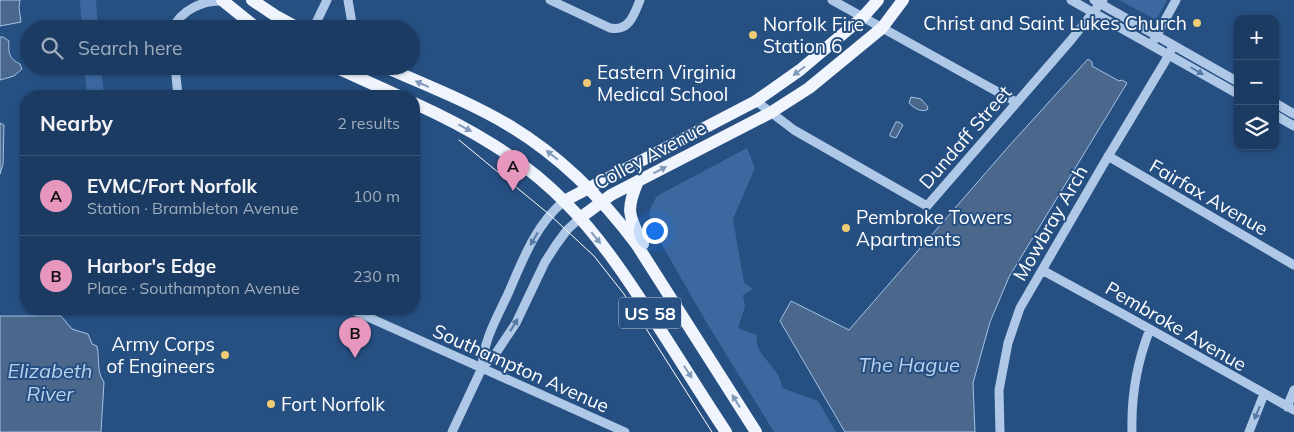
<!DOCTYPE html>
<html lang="en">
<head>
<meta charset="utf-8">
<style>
	body { margin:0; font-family:Mulish,sans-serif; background:#29466b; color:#f1f3f6 }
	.controls { position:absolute; right:15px; top:15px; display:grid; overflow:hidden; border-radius:10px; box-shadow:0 1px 4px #0004 }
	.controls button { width:45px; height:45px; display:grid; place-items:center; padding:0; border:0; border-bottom:1px solid #3a5577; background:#1c3b62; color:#f1f3f6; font:25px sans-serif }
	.you { position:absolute; left:654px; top:230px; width:18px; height:18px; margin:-12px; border:4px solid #fff; border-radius:50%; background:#1a73e8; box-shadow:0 0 0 8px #1a73e833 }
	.badge { display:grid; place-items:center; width:32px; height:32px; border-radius:50%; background:#e797bd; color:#111; font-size:16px; font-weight:700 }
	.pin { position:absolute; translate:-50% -41px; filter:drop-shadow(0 1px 2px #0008) }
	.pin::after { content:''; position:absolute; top:26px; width:18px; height:15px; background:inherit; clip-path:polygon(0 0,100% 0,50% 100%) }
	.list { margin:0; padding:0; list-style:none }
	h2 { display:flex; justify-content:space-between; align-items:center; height:65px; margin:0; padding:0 20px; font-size:21px }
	h2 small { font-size:16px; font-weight:400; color:#a0adbe }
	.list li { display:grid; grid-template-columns:32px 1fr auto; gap:15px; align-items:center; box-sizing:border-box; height:80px; padding:0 20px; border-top:1px solid #3a5577 }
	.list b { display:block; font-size:19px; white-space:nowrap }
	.list p { margin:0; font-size:16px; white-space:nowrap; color:#a0adbe }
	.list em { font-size:16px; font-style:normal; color:#a0adbe }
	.icon { flex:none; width:28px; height:28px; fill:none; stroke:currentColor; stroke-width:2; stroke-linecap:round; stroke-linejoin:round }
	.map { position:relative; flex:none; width:1294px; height:432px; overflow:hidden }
	.search { position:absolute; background:#1c3b62; box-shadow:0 1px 4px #0004; left:20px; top:20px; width:400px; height:55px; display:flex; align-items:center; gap:12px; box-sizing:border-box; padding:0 18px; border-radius:28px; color:#a0adbe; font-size:19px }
	.panel { position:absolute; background:#1c3b62; box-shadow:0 1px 4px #0004; left:20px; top:90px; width:400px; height:225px; border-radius:20px }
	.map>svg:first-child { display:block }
	.green { fill:#3b689f }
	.water { fill:#4b688c; stroke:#a3c3e7 }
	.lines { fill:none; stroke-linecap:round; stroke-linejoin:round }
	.minor { stroke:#afc8e7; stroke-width:9 }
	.major { stroke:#f0f5fd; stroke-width:12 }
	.tram { stroke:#fff; stroke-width:1 }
	.oneway { fill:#819ab9 }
	.oneway2 { fill:#5679a5 }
	.poi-dot { fill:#efcb74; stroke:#264f82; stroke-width:2 }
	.labels { text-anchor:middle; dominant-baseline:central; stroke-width:4; stroke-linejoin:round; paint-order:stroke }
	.shield { fill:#264f82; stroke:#becada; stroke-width:1 }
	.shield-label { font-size:18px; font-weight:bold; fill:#fff }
	.poi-label { font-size:19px; fill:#fff; stroke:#264f82; text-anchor:start }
	.street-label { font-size:19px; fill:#fff; stroke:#264f82 }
	.water-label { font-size:20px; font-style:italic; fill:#bad2ee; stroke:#264f82 }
</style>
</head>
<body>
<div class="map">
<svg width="1294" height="432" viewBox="0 0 1294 432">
	<rect width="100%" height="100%" fill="#264f82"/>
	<path class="green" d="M80,0H96L98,29H82Z
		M1119,0H1167L1156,20Z
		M84,66H101L104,96H87Z
		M747,148L755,168L733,219L744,283L753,289L743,295L745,307L738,328L757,335C753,356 782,368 782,388L818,401L836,432H774L708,325L651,226C648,213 650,207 657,196Z"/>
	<path class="water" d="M0,0H20L19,8L21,22L0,26Z
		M0,37H3L9,41C8,52 9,59 20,64L22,69L14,76L0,80Z
		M1088,59L1092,62V66L1119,81L1122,80L1127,83L1009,277L990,322L973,383L975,432H845L780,321L791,301L849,330L1009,146Z
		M911,97L921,99L928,107L927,110C920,112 914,108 909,103Z
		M896,122H899L903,125L896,138L890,136V134Z
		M0,123L4,125L3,164L0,174Z
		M0,316H61L72,329L88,334L92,344L97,346C100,359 96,371 104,382L101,432H0Z"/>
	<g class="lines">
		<path class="minor" d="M348,0L353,29
			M550,0L610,28C629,32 634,15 640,0
			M832,0L1016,102
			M1071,0L1238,94
			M1094,0L1238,82
			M173,29C180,10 204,0 222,1
			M313,29L327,0
			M1154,40L1176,0
			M175,66L178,96
			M756,101L794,130L927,206L1071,40L1103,0
			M1275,103L1294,114
			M1275,115L1294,126
			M1108,156L1294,265
			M1042,270L1130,318L1294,410
			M350,309L625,432
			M482,368C483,342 496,319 507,296C522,262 535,225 564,201
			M1287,407L1294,390
			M452,432L482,368L496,353L516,323L545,262L556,245L567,230L580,218
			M1000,432L999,390L1008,343L1020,308L1103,165L1169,55L1173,45
			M1132,432C1131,397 1137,362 1150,329
			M1249,432L1264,394"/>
		<path class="major" d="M222,0L258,29
			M252,0L276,16L300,29
			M333,66L399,96
			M383,66C425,85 470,102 510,126C561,157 602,198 637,245L756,432
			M414,103C469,128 522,158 565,202C598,235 625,275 650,314C676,353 700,393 726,432
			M638,181C625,211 629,216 643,244
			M564,201L756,101L800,70L863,17L878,0
			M580,218L611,195L770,113L809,88L882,28L903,0"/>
		<path class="tram" d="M459,140L550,215L594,256L624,294L712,432"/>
	</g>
	<defs><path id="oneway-solid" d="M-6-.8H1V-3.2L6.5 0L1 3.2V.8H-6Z" transform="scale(1.25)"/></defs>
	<g class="oneway">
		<use href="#oneway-solid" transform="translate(799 71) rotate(143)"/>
		<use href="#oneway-solid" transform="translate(422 84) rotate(-156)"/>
		<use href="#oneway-solid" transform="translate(465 128) rotate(28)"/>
		<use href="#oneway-solid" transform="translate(552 155) rotate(-142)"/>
		<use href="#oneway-solid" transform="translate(660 170) rotate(-27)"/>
		<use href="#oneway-solid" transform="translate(596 238) rotate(51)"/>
		<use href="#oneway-solid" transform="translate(688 372) rotate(57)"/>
		<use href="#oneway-solid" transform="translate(736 401) rotate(-122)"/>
	</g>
	<g class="oneway2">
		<use href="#oneway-solid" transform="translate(1197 71) rotate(30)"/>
		<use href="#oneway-solid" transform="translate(534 239) rotate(120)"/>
		<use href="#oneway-solid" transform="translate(514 325) rotate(-58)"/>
		<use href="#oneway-solid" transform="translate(1257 413) rotate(112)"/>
	</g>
	<g class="poi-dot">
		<circle cx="1197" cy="23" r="5"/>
		<circle cx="753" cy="35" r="5"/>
		<circle cx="587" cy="83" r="5"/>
		<circle cx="846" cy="228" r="5"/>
		<circle cx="225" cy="355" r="5"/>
		<circle cx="271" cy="404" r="5"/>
	</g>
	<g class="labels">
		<rect class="shield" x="619" y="297.5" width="62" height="31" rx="4"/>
		<g class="shield-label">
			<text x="650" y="313">US 58</text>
		</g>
		<g class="poi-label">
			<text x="1187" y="23" text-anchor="end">Christ and Saint Lukes Church</text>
			<text x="763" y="24">Norfolk Fire<tspan x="763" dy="22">Station 6</tspan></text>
			<text x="597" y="72">Eastern Virginia<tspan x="597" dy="22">Medical School</tspan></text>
			<text x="856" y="217">Pembroke Towers<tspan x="856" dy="22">Apartments</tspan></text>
			<text x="215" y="344" text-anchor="end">Army Corps<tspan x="215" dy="22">of Engineers</tspan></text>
			<text x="281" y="404">Fort Norfolk</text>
		</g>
		<g class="street-label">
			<text transform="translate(965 137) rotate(-49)">Dundaff Street</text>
			<text transform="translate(650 155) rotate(-28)">Colley Avenue</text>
			<text transform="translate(1209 197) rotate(30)">Fairfax Avenue</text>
			<text transform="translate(1050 223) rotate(-60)">Mowbray Arch</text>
			<text transform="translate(1176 326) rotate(30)">Pembroke Avenue</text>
			<text transform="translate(521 368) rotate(24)">Southampton Avenue</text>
		</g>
		<g class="water-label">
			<text x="909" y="364">The Hague</text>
			<text x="50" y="370">Elizabeth<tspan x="50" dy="23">River</tspan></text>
		</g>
	</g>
</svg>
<div class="controls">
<button>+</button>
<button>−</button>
<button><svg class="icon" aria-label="layers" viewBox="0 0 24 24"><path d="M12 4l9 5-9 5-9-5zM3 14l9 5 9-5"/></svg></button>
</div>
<div class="you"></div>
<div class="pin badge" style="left:513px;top:191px">A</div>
<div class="pin badge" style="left:355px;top:358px">B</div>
<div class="search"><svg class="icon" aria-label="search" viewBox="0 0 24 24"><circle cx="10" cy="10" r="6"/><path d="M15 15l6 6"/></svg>Search here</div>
<section class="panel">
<h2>Nearby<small>2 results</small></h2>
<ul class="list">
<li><span class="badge">A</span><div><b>EVMC/Fort Norfolk</b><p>Station · Brambleton Avenue</p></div><em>100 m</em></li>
<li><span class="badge">B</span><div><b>Harbor's Edge</b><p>Place · Southampton Avenue</p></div><em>230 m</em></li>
</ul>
</section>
</div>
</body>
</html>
